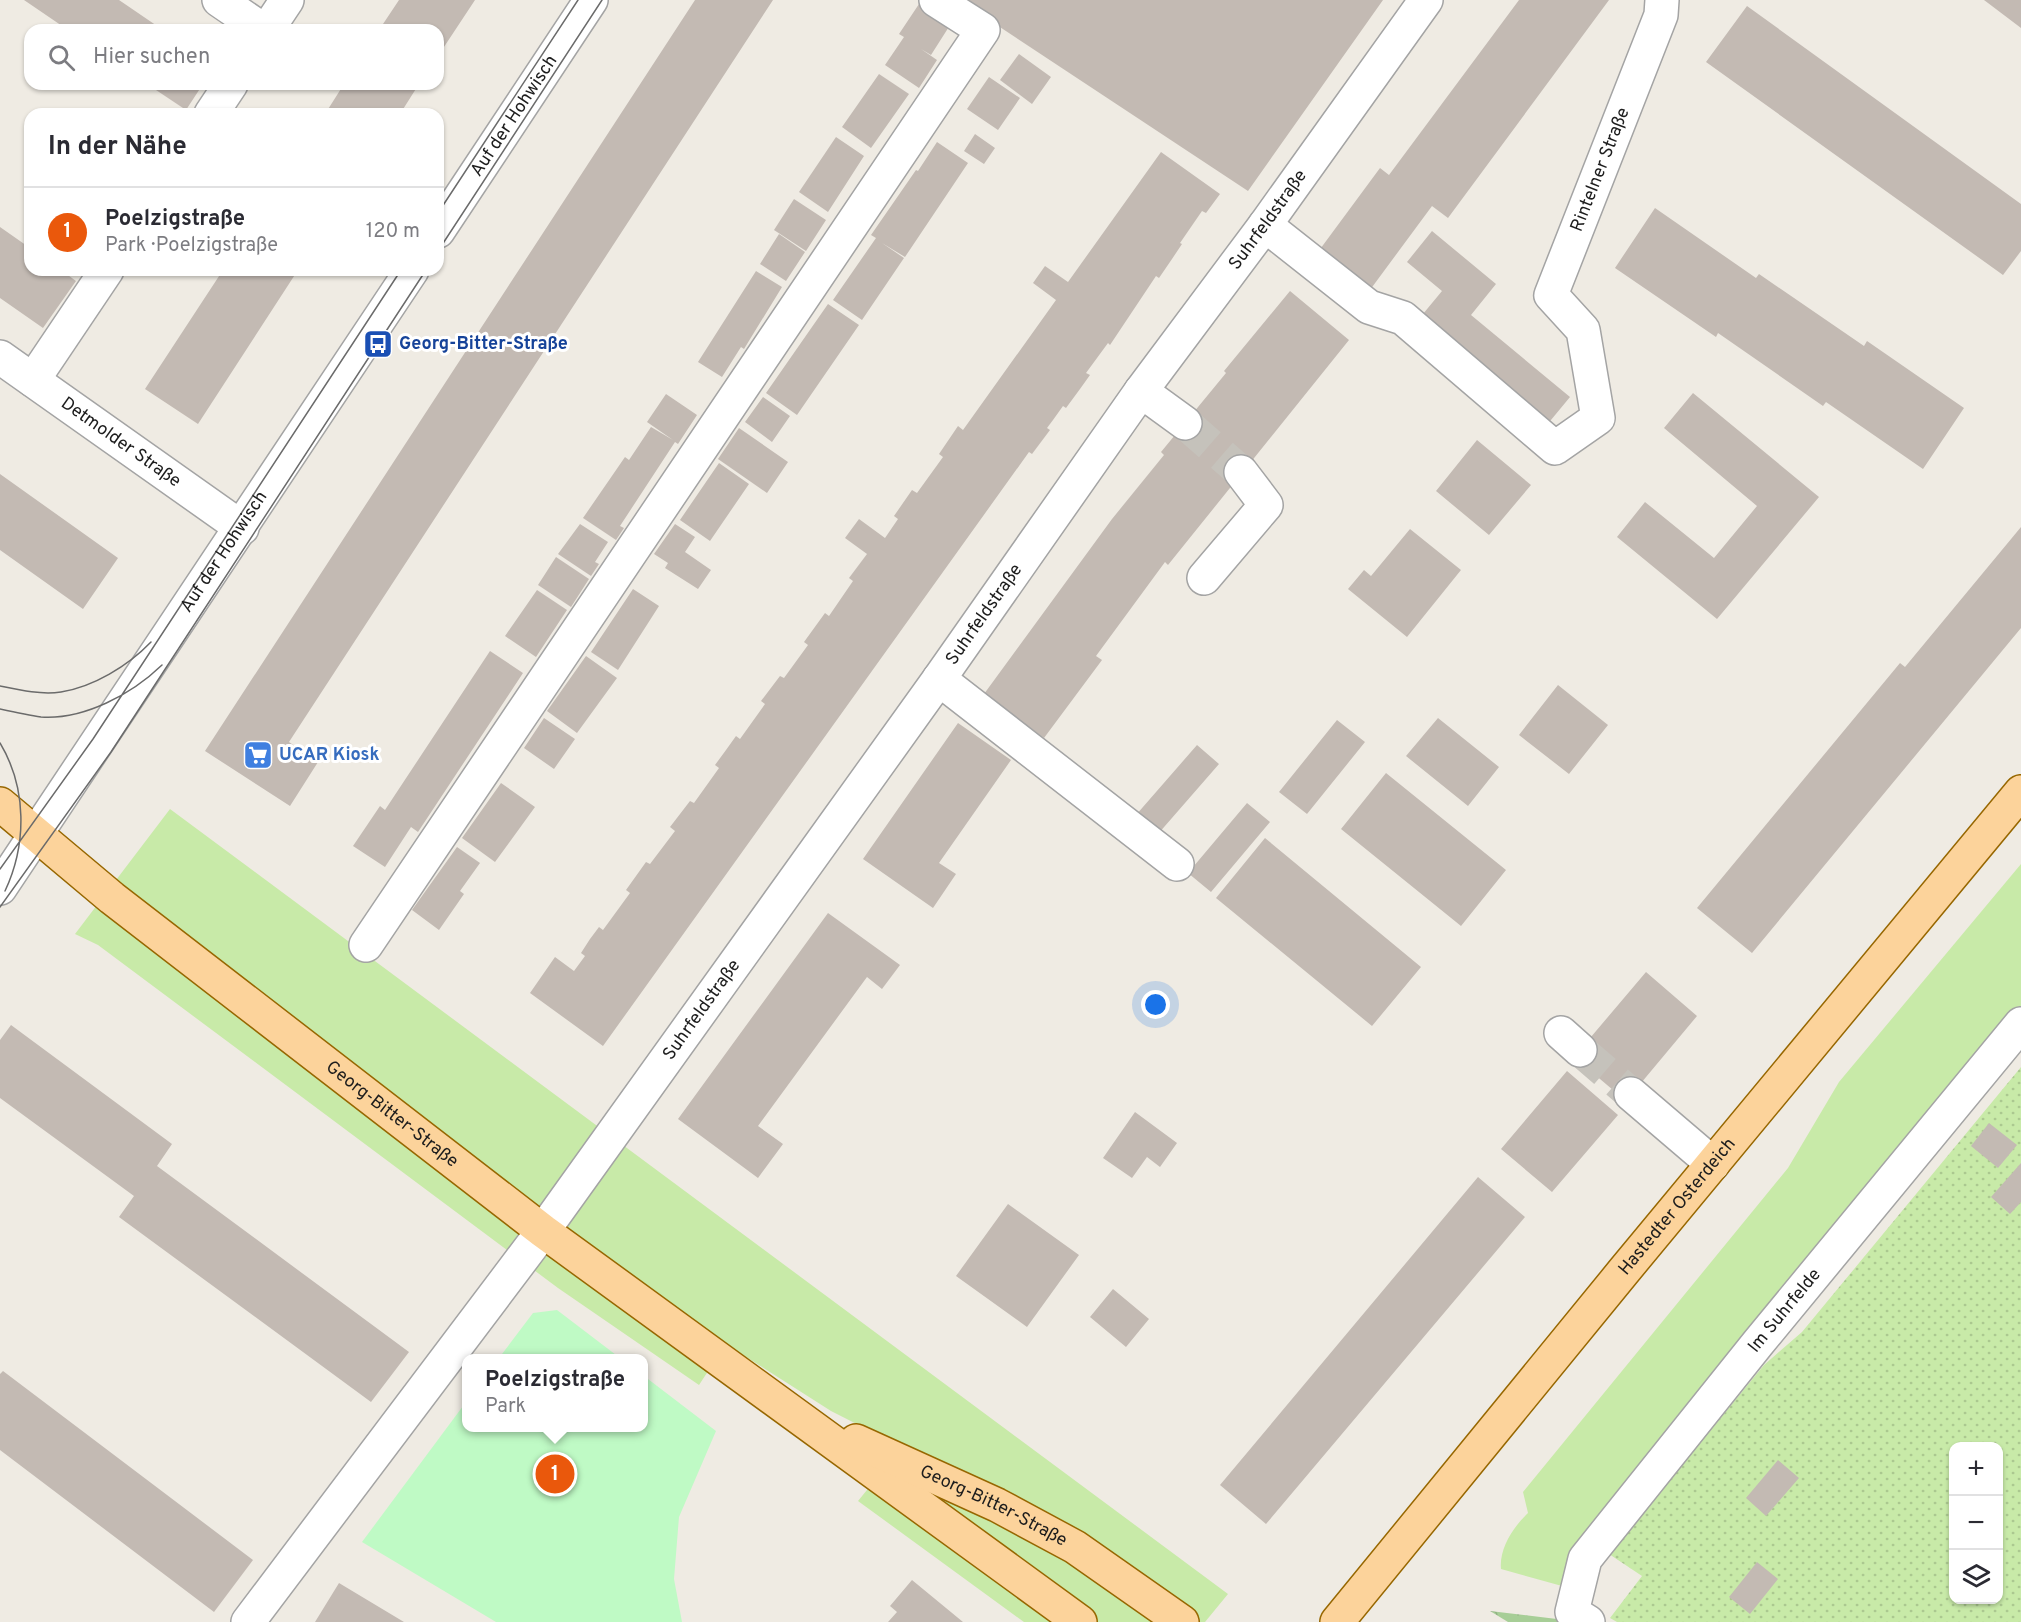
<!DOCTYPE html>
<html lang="de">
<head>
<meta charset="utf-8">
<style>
	body { margin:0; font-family:Overpass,sans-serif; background:#f2f2f3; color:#2b2b33 }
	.controls { position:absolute; right:18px; bottom:18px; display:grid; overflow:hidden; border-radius:12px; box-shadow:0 2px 4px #0004 }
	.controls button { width:54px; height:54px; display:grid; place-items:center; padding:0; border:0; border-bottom:2px solid #e1e1e2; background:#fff; color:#2b2b33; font:30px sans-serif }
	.you { position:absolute; left:1156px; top:1005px; width:21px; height:21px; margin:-15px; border:4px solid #fff; border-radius:50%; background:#1a73e8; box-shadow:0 0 0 9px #1a73e833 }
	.badge { display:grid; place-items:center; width:39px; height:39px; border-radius:50%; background:#ea580c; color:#fff; font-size:20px; font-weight:700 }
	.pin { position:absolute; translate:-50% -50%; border:3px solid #fff; box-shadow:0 2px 6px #0006 }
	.popup { position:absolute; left:462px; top:1354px; width:186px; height:78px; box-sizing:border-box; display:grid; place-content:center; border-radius:12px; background:#fff; filter:drop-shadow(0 2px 4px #0005); font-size:20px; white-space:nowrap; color:#7c7c81 }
	.popup b { font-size:22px; color:#2b2b33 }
	.popup::after { content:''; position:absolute; left:50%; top:100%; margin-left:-12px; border:12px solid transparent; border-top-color:#fff }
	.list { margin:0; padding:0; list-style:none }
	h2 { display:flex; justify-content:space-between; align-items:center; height:78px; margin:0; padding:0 24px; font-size:26px }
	h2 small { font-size:20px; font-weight:400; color:#7c7c81 }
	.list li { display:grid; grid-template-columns:39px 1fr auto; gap:18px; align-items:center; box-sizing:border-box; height:90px; padding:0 24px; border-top:2px solid #e1e1e2 }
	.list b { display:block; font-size:22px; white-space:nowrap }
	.list p { margin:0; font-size:20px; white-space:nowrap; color:#7c7c81 }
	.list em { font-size:20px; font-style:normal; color:#7c7c81 }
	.icon { flex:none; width:33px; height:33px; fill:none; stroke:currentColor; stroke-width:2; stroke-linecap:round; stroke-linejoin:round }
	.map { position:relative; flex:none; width:2021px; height:1622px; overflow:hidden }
	.search { position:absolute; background:#fff; box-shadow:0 2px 4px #0004; left:24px; top:24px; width:420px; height:66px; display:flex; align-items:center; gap:15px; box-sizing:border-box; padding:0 21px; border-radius:18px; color:#7c7c81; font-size:22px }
	.panel { position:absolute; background:#fff; box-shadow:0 2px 4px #0004; left:24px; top:108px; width:420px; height:168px; border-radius:18px }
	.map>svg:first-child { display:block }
	.grass { fill:#c8eaa8 }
	.forest { fill:url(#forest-crowns) }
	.park { fill:#bffac5 }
	.garden { fill:url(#garden-dots); fill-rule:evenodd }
	.building { fill:#c3bab3 }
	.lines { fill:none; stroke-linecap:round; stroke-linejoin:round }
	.minor-tunnel { stroke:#c5c2bb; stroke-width:33; stroke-dasharray:33 16; stroke-linecap:butt }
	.minor-casing { stroke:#a4a4a4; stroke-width:36 }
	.major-casing { stroke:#976700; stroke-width:36 }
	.minor { stroke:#fff; stroke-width:33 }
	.major { stroke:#fcd39b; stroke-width:33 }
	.tram { stroke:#6b6b6b; stroke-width:1.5 }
	.labels { text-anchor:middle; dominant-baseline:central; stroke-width:6; stroke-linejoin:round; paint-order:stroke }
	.street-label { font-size:18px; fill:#1d1d1d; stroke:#fff }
	.transit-label { font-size:18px; font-weight:bold; fill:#164399; stroke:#fff; text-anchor:start }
	.shop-label { font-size:18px; font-weight:bold; fill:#366cbe; stroke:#fff; text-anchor:start }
</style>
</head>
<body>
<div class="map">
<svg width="2021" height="1622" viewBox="0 0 2021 1622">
	<defs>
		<pattern id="forest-crowns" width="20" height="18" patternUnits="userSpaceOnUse" patternTransform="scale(1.5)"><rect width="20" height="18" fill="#a7ce97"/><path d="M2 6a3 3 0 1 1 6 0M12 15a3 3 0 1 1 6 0" fill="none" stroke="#8fb082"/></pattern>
		<pattern id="garden-dots" width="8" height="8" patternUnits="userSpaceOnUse" patternTransform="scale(1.5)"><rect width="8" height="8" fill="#c8eaa8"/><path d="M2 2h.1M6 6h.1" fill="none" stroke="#abc890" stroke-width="1.8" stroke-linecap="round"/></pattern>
	</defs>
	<rect width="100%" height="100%" fill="#efebe3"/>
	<path class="grass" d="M170,809L1228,1594L1205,1622H1024L858,1501L902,1447L831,1411L726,1344L699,1385L558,1288L98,945L75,934Z
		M2021,864V1011L1562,1586L1501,1569C1499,1549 1513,1527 1528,1513L1523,1492L1788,1168L1839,1082Z"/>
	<path class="forest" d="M1490,1611L1565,1620L1568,1622H1508Z"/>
	<path class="park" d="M557,1310L620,1358H499L533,1313Z
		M644,1376L716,1431L679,1517L674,1579L682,1622H496L362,1542L466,1402V1428H644Z"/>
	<path class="garden" d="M2021,1067V1622H1617L1610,1618L1642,1576L1609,1554L1764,1365L1802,1332ZM1954,1446H1998V1600H1954Z"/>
	<path class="building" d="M24,0H119L163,30H68Z
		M399,0H475L438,56V30H379Z
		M695,0H773L289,742L318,762L290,806L205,751Z
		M959,0H1383L1248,191Z
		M1519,0H1609L1448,218L1432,206L1367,294L1315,256L1380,168L1389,175Z
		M1984,0H2021V28L1988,3Z
		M921,1L952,22L931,55L921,49L937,60L919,88L885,65L904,37L899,34Z
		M1747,6L2021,204V251L2003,275L1706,62Z
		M1019,54L1051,77L1032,104L1000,80Z
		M879,74L909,94L871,148L842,127Z
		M989,77L1020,98L998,130L967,109Z
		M147,84H203L186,110Z
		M344,84H419L400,114H325Z
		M975,134L995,148L984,164L964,151Z
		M836,137L864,156L828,212L799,192Z
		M937,142L968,163L905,257L882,243L904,258L862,320L833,300L876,238L871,235L916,170L918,171Z
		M1161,152L1220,194L1206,213L1202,211L1180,243L1182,244L1172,259L1159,278L1156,276L1110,345L1108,343L1086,373L1090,375L1080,389L1066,408L1063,406L1053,420L1047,428L1050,430L1032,454L1029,452L603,1046L530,993L555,957L574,971L585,956L581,953L590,939L599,927L603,930L630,893L626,890L646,862L650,864L675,831L670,827L690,801L694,803L719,768L715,765L726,750L736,736L740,739L765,704L761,701L780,676L784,678L808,645L804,642L825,613L829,616L853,581L849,578L867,554L845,538L859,519L885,538L898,519L894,516L912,490L917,493L943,457L939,454L958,426L963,430L1056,300L1033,283L1045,266L1068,282Z
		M794,199L826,220L806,251L774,230Z
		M1655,208L1756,278L1759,274L1864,346L1867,341L1964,408L1923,469L1826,402L1823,406L1718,333L1716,337L1615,268Z
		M0,227L30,248V270H61L76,281L43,328L0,298Z
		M1432,231L1496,284L1471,315L1570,397L1546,426L1418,320L1442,291L1407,262Z
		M779,234L805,252L786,281L760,264Z
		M223,270H298L198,424L145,389Z
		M756,271L782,287L744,349L741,347L722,377L698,362Z
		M1290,291L1349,340L1168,565L1165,562L1096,656L1102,660L1044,738L984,694L1112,519L1164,455L1161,452L1226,373L1224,371Z
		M828,304L859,325L797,415L766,393Z
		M1693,393L1819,497L1717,619L1617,537L1645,502L1714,558L1757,506L1664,428Z
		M666,394L697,415L678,444L675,442L620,526L624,528L616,540L583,518L625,457L629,460L651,427L673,440L647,422Z
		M763,397L790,416L772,442L745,422Z
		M739,428L788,462L767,493L718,459Z
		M1477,440L1531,485L1489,535L1436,491Z
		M719,463L749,484L710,541L680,520Z
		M0,474L118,558L83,609L0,550Z
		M580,524L608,542L595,562L599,564L591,576L558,554Z
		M675,524L695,537L685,552L711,570L698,589L665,568L668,563L654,554Z
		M2021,527V628L1752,953L1697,908L1900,663L1905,667Z
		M1410,529L1461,570L1407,637L1348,589L1364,570L1371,576Z
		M556,557L589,579L571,607L538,585Z
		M633,589L659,606L618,670L591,652Z
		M537,590L567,610L536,657L505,636Z
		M490,651L523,673L418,832L411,827L385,867L353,846L380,806L385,810Z
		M586,656L617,678L577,733L547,711Z
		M1558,685L1608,725L1569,774L1519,735Z
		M544,718L575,739L554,769L524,748Z
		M1438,718L1499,767L1468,806L1406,756Z
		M1337,720L1365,742L1307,814L1279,792Z
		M958,723L1011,760L939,863L956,874L933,908L863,859Z
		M1197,745L1219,764L1158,834L1136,815Z
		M1386,773L1506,870L1461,926L1341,829Z
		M501,783L535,807L495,862L462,838Z
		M1247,803L1270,822L1211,892L1188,873Z
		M1265,838L1421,967L1372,1026L1216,898Z
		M457,847L480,863L460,891L464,894L439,930L412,910Z
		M828,913L900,965L882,989L867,977L758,1126L783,1144L758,1178L678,1119Z
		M1646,972L1697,1016L1626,1101L1574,1057Z
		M11,1025L172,1144L157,1166L409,1352L371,1402L119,1217L134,1196L0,1098V1040Z
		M1567,1071L1618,1115L1552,1192L1501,1149Z
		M1135,1112L1177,1143L1160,1167L1147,1157L1132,1178L1103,1158Z
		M1989,1123L2017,1145L1998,1168L1971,1146Z
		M2021,1163V1202L2010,1214L1991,1197Z
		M1478,1177L1525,1217L1266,1524L1220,1485Z
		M1008,1204L1079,1255L1027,1327L956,1276Z
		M1113,1289L1149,1319L1126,1347L1090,1317Z
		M3,1371L253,1560L214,1612L0,1450V1374Z
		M1778,1460L1799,1478L1766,1516L1746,1498Z
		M1757,1562L1778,1579L1750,1614L1729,1597Z
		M912,1580L963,1622H888L897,1612L890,1606Z
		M339,1583L404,1622H315Z"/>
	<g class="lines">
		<path class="minor-tunnel" d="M1185,423L1241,472
			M1580,1050L1631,1094"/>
		<g class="minor-casing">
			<g id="minor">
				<path d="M219,0L263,30"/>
				<path d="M267,30L287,0"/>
				<path d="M211,114L231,84"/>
				<path id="s1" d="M1265,225L1369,307L1403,318L1555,448L1598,418L1583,330L1551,295L1661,15L1662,0"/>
				<path id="s2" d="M438,231L591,0"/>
				<path id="s3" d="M0,357L242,528"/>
				<path d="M33,380L107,270"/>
				<path d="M1141,391L1185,423"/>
				<path d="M1204,578L1266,505L1241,472"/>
				<path d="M939,679L1177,864"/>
				<path id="s4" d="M0,888L412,270"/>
				<path d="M366,945L983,30L936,0"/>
				<path d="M1561,1033L1580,1050"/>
				<path d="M1631,1094L1713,1164"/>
				<path id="s5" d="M248,1622L543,1231L939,679L1141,391L1265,225L1426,0"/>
				<path id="s6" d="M1588,1622L1572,1612L1585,1559L1758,1343L2021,1024"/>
			</g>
		</g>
		<g class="major-casing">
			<g id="major">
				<path id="s7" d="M0,804L112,898L543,1231L1080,1622"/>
				<path id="s8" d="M856,1441L997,1505L1075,1547L1182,1622"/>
				<path id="s9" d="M1337,1622L1623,1272L2021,792"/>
			</g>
		</g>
		<use href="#minor" class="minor"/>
		<use href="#major" class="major"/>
		<path class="tram" d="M438,213L578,0
			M438,251L602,0
			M0,686C19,690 41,695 61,692C93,687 128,666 151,642
			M0,709C14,712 28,715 41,717C84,720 132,694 162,665
			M0,743C27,788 27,844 5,891
			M0,869L93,739L401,270
			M0,907L111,752L426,270"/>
	</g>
	<defs>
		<g id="bus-square" transform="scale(1.5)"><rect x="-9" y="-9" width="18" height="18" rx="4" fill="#1a4fb4" stroke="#fff"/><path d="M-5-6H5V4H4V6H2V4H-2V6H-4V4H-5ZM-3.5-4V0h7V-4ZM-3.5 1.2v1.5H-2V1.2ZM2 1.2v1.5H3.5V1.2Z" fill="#fff"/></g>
		<g id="supermarket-square" transform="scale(1.5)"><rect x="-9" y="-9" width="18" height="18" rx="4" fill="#3f7fe0" stroke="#fff"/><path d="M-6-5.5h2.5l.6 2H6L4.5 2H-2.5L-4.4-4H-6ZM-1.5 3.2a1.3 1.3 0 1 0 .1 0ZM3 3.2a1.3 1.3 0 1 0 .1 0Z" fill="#fff"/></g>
	</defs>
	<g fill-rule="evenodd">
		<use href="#bus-square" x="378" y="344"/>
		<use href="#supermarket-square" x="258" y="755"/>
	</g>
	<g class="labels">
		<g class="street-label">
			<text stroke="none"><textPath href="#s2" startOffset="138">Auf der Hohwisch</textPath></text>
			<text stroke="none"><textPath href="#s1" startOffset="692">Rintelner Straße</textPath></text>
			<text stroke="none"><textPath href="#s5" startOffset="1734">Suhrfeldstraße</textPath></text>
			<text stroke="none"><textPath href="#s3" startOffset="148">Detmolder Straße</textPath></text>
			<text stroke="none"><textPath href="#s4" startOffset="404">Auf der Hohwisch</textPath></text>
			<text stroke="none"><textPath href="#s5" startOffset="1248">Suhrfeldstraße</textPath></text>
			<text stroke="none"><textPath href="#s5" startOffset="762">Suhrfeldstraße</textPath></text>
			<text stroke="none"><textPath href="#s7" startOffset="500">Georg-Bitter-Straße</textPath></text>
			<text stroke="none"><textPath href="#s9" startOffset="537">Hastedter Osterdeich</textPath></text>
			<text stroke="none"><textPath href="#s6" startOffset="392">Im Suhrfelde</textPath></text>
			<text stroke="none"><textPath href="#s8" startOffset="152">Georg-Bitter-Straße</textPath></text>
		</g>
		<g class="transit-label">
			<text x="399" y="344">Georg-Bitter-Straße</text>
		</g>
		<g class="shop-label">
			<text x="279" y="755">UCAR Kiosk</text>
		</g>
	</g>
</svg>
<div class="controls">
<button>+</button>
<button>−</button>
<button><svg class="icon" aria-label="layers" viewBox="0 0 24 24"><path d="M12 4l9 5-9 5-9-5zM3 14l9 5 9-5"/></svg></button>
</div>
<div class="you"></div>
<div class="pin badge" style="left:555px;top:1474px">1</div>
<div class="popup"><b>Poelzigstraße</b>Park</div>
<div class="search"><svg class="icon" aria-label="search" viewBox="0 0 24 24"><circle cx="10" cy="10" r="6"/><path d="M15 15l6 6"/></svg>Hier suchen</div>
<section class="panel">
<h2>In der Nähe<small></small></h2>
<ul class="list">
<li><span class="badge">1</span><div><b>Poelzigstraße</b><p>Park · Poelzigstraße</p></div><em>120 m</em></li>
</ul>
</section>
</div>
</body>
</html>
